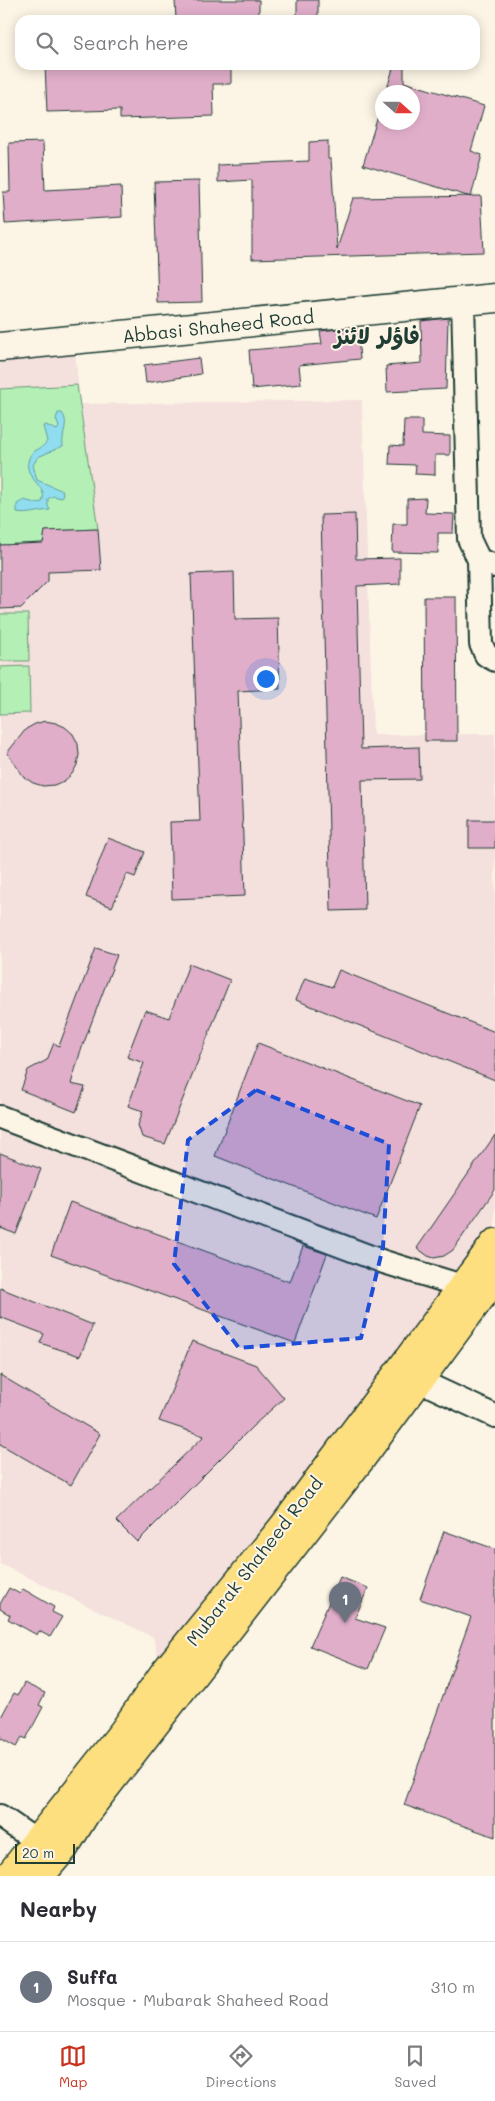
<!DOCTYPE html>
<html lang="en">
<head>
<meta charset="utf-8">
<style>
	body { margin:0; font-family:Mali,"Playpen Sans Arabic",sans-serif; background:#f2f2f3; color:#2b2b33 }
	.compass { position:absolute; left:375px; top:85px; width:45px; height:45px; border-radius:50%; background:#fff; box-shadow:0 2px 12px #0003; rotate:111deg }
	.scale { position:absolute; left:15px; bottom:12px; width:60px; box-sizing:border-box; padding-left:5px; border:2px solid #1f3d34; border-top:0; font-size:14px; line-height:18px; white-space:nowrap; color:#1f3d34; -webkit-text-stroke:4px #fcf5e5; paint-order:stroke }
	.you { position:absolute; left:265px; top:678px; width:18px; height:18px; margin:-12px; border:4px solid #fff; border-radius:50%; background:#1a73e8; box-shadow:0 0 0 8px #1a73e833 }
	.badge { display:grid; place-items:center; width:32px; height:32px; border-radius:50%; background:#c8321e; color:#fff; font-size:16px; font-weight:700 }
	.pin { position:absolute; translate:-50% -41px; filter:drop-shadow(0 1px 2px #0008) }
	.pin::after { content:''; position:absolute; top:26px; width:18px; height:15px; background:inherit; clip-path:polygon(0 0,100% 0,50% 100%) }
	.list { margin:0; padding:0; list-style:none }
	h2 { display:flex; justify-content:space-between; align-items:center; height:65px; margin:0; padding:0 20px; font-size:21px }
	h2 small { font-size:16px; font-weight:400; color:#7c7c81 }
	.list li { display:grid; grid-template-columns:32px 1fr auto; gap:15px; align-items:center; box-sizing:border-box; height:90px; padding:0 20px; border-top:1px solid #e1e1e2 }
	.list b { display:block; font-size:19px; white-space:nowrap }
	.list p { margin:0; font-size:16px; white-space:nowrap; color:#7c7c81 }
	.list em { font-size:16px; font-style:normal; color:#7c7c81 }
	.icon { flex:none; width:28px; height:28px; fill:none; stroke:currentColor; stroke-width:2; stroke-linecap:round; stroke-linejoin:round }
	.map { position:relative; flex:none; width:495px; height:1876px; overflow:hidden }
	.search { position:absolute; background:#fff; box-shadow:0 2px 12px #0003; left:15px; right:15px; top:15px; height:55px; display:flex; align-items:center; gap:12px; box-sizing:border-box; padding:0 18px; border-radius:15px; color:#7c7c81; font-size:19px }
	.sheet { height:155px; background:#fff }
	nav { display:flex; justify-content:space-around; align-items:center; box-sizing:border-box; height:70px; border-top:1px solid #e1e1e2; background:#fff; font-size:14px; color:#7c7c81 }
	nav a { display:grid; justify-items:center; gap:2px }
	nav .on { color:#c8321e }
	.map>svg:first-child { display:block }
	.built { fill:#f4e0dd }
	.green { fill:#b4f0b5; stroke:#6a9674 }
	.water { fill:#8fddee; stroke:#629da4 }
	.building { fill:#e1aeca; stroke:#1f3d34 }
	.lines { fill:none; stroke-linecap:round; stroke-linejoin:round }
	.street-casing { stroke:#1f3d34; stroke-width:26 }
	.secondary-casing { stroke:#1f3d34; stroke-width:31 }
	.primary-casing { stroke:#1f3d34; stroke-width:31 }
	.street { stroke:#fcf5e5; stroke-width:22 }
	.secondary { stroke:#fcf5e5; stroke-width:28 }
	.primary { stroke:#fedf80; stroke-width:28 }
	.marked { fill:#1d4ed8; fill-opacity:0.2; stroke:#1d4ed8; stroke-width:4; stroke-dasharray:10 6; stroke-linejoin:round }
	.labels { text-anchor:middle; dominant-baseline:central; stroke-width:4; stroke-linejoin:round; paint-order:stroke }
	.street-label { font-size:18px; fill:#1f3d34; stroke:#fcf5e5 }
	.district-label { font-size:22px; font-weight:bold; fill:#1f3d34; stroke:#fcf5e5 }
</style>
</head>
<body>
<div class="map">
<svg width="495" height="1876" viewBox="0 0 495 1876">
	<rect width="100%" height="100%" fill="#fcf5e5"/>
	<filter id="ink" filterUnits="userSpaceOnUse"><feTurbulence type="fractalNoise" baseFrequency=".02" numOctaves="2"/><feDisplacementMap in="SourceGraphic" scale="10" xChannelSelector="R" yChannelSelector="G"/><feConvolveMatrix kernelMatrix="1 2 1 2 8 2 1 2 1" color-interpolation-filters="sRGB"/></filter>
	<g filter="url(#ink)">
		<path class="built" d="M74,340L80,404L362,400L373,735L495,734V1256L167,1692L153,1637L0,1564V346Z"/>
		<path class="green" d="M77,385L98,529L45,531L43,543L0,545V389Z
			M0,614H28L29,661H0Z
			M29,666L30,713L0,714V667Z"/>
		<path class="water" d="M58,413H62C70,423 61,434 63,446L38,457L33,465L37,480L63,491L62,498L53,496L48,499V506L50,510C39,511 28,515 17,513V504L24,500L35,503L42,502C50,485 19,478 30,456C34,449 43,449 47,441L43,426L46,425L57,430L59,427L56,419Z"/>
		<path class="building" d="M175,0H259V18H245V20H176Z
			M297,0H318V20H297Z
			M45,65H231V84H213L214,116L120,119V110L47,112Z
			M394,65H404V82L484,106L471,151L482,155L471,197L363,165L382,103V122H412V92H386Z
			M328,141V159H331L337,249L353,198L481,196L484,252L252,259V180L218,182V165L309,161V142Z
			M43,142L45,190L121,186L122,217L5,224L3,192H10L9,143Z
			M199,181L202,302L158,303L154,182Z
			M448,318L446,389L387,392L386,366L422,363L421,321Z
			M357,327L360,359L299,365L301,384L252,389L249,350L322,344L320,331Z
			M199,358L201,374L146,383L144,365Z
			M404,420H422V435L450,436V455H435V475L415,474L416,465L389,464L390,445L403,446Z
			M426,498L425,513L454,514L453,533H438V553L392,552L393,524H407V499Z
			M355,514L356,559L400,558V584L357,586L361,749L419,747L420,779L362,780L365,910L331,911L321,515Z
			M98,529L101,570L48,572V581L21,608L0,609V545L43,543L45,531Z
			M234,572L235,619L278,618L280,689L238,691L245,896L172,899L170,822L200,821L191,574Z
			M424,597H456L457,741H425Z
			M45,721L56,723L65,727L73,734L78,744L79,755L77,765L72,774L64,781L54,785L43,786L33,783L24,777L7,753L26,729L35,724Z
			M469,820H495V848H469Z
			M108,838L145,852L135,877L127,874L112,907L86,897Z
			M96,948L117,955L80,1053L71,1084L85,1087L76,1112L21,1090L28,1070L47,1060L54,1043L59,1046Z
			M189,964L230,980L165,1144L142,1137L138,1125L143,1111L128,1106L144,1063L127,1057L145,1010L169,1018Z
			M339,970L495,1032V1080L296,1000L305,978L332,987Z
			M258,1043L420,1106L376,1219L215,1156Z
			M495,1135V1190L453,1250L444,1256L434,1258L428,1256L417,1248Z
			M0,1153L41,1169L16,1234L0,1228Z
			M70,1202L290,1282L303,1246L327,1254L295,1343L51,1255Z
			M0,1288L93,1325L80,1356L40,1343L44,1334L0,1317Z
			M192,1341L256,1365L284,1398L253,1426L137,1542L116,1521L204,1436L159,1421Z
			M0,1375L100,1434L71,1485L0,1444Z
			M444,1531L495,1549V1837L404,1805L471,1617L420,1599Z
			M340,1577L368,1588L355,1618L385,1628L368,1669L310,1646Z
			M9,1588L20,1594L23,1589L54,1607L52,1612L62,1617L50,1637L39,1631L37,1635L8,1619L10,1615L0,1609V1604Z
			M24,1683L45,1693L39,1705L43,1707L26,1739L22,1737L16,1747L0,1738V1719L14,1693L18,1695Z"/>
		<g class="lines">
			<g class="street-casing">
				<path id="street" d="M463,300L469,539L479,560L495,566
					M479,560L481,644L486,655L495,660
					M0,1117L384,1262L462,1286
					M418,1380L495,1416
					M0,1816L36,1841"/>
			</g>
			<g class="secondary-casing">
				<path id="secondary" d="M0,347L495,298"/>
			</g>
			<g class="primary-casing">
				<path id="primary" d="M9,1876L123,1732L164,1673L283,1527L495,1243
					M40,1876L64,1848L85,1814L360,1460L495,1278"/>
			</g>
			<use href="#street" class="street"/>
			<use href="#secondary" class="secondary"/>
			<use href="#primary" class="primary"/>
		</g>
	</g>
	<path class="marked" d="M256,1090L389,1144L383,1247L361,1338L239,1348L174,1264L188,1140Z"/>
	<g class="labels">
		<g class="street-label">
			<text transform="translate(218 326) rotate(-6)">Abbasi Shaheed Road</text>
			<text transform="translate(254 1561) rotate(-52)">Mubarak Shaheed Road</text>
		</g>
		<g class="district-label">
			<text x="377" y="335">فاؤلر لائنز</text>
		</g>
	</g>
</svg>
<svg class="compass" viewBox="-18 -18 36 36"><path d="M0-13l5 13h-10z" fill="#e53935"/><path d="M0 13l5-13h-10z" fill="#7c7c81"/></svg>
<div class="scale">20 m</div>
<div class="you"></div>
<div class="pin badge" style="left:345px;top:1623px;background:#6b7280">1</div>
<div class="search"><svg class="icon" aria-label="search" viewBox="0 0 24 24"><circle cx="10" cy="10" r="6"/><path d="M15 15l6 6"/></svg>Search here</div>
</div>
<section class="sheet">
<h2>Nearby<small></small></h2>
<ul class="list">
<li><span class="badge" style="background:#6b7280">1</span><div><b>Suffa</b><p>Mosque · Mubarak Shaheed Road</p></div><em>310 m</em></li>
</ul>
</section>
<nav>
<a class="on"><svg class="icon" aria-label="map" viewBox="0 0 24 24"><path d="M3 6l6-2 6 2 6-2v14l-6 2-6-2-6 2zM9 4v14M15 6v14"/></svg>Map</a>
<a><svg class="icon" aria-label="directions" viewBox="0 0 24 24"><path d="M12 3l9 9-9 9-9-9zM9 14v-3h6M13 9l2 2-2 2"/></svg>Directions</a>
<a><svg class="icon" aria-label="saved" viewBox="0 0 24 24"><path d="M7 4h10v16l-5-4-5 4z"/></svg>Saved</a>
</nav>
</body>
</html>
